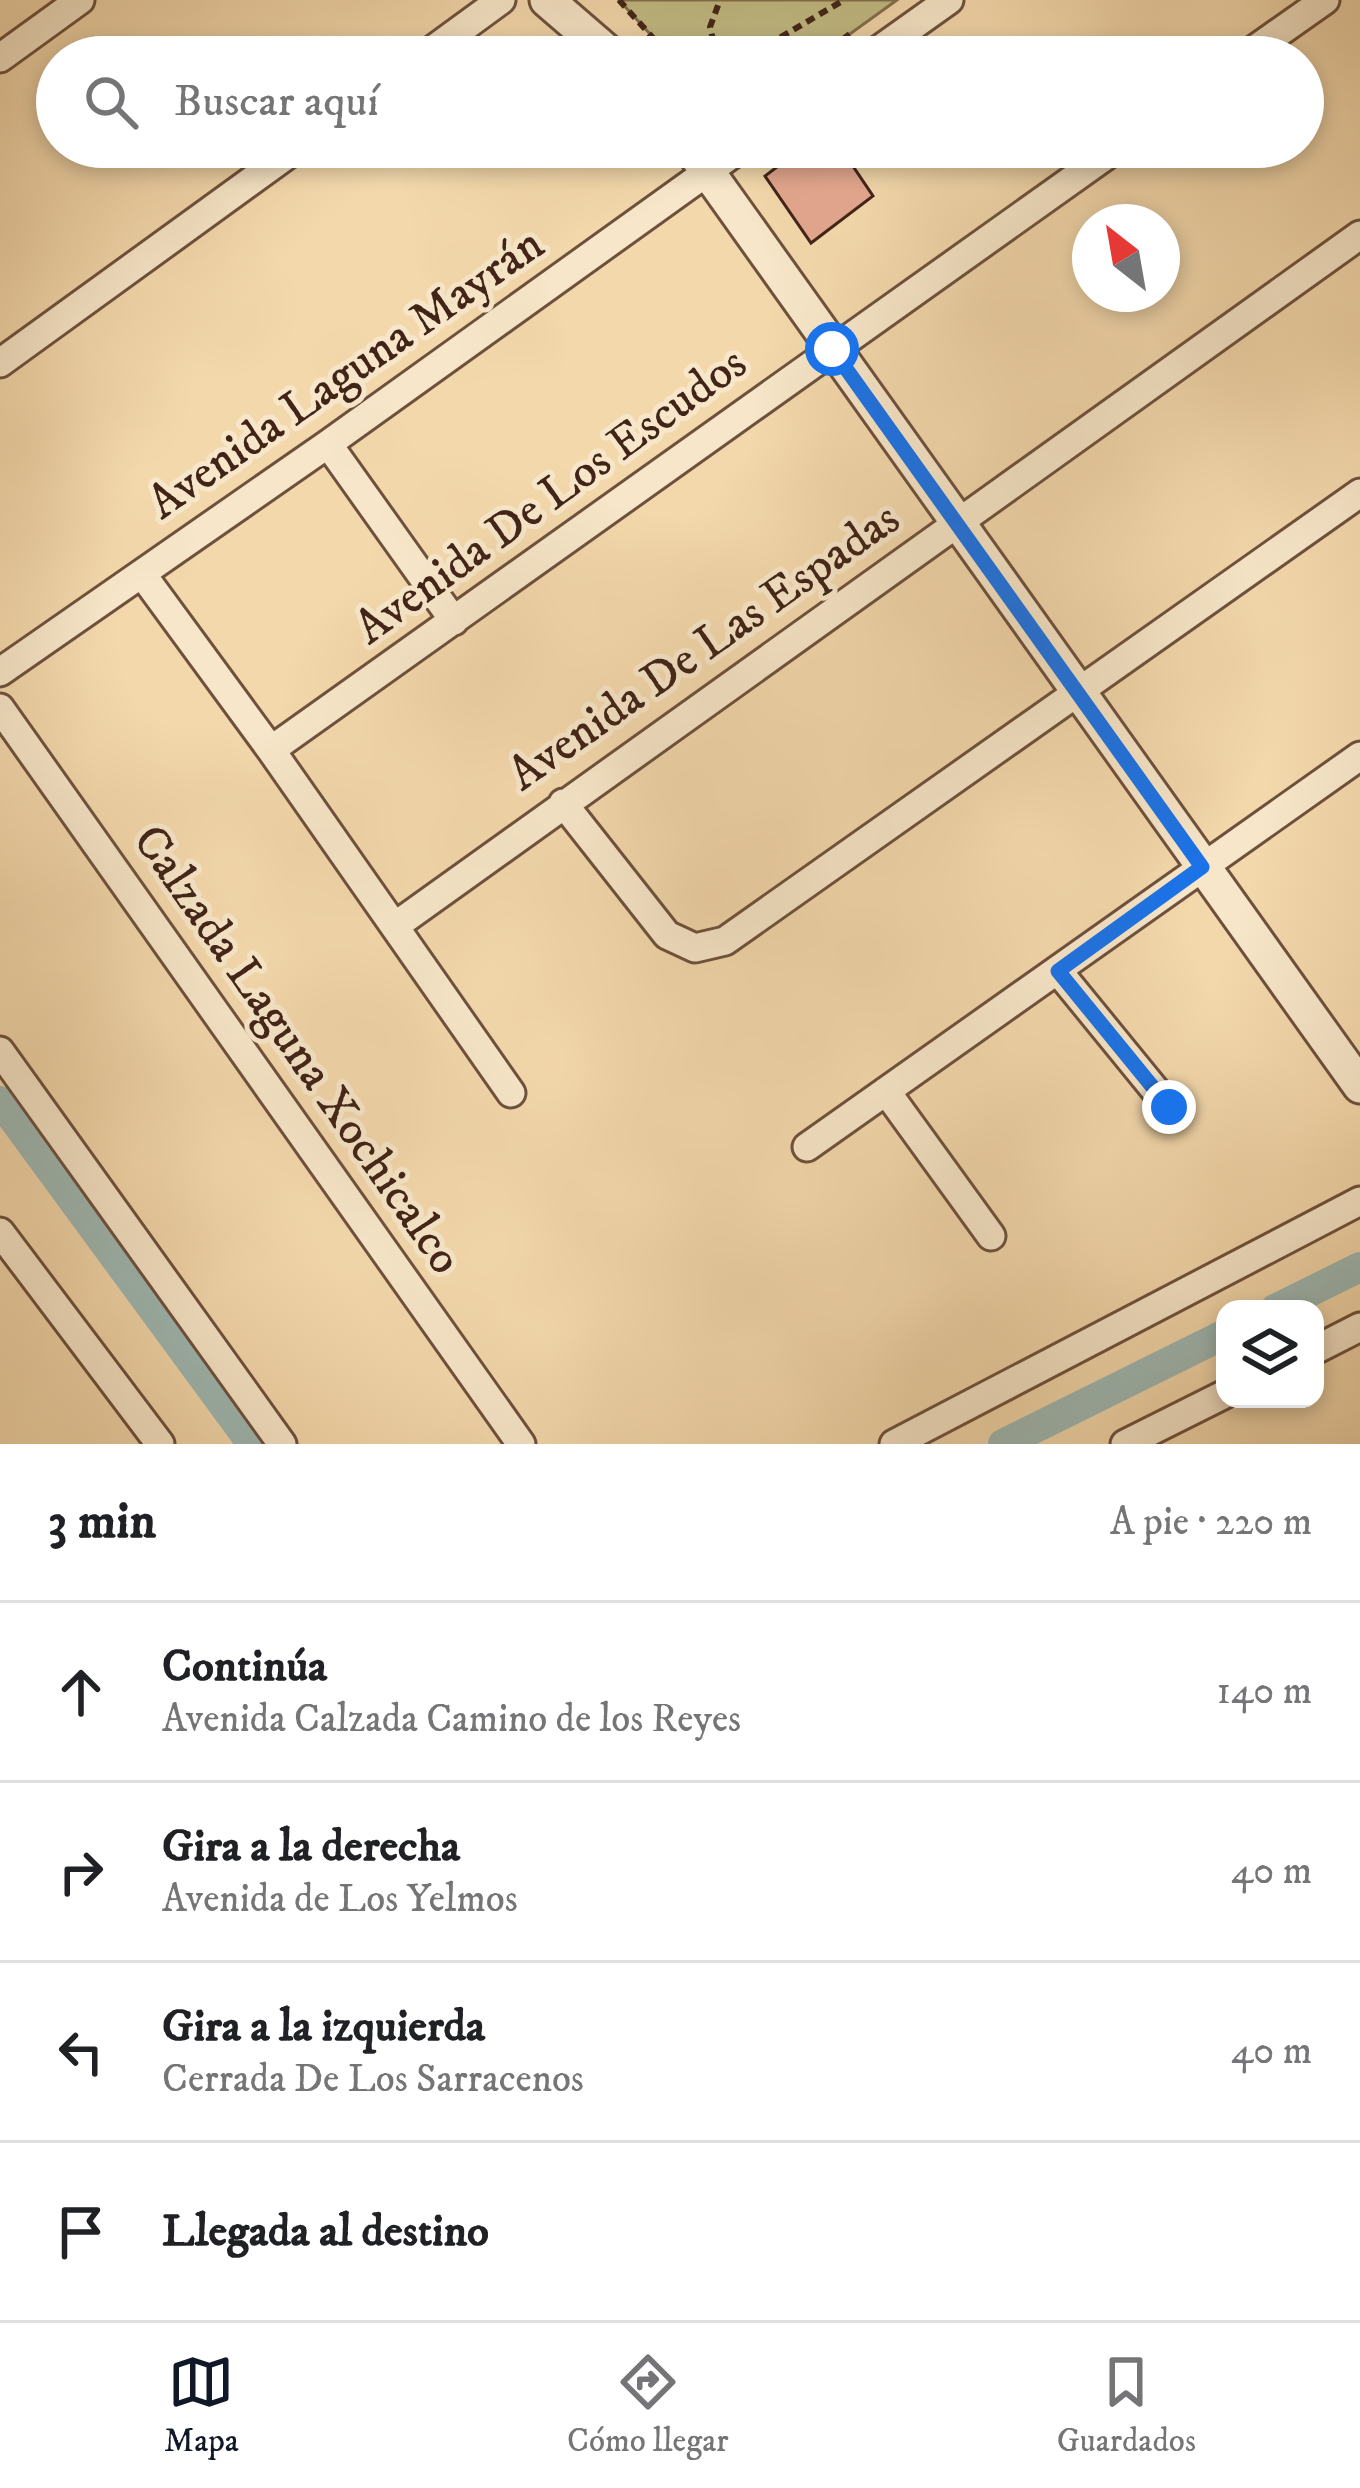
<!DOCTYPE html>
<html lang="es">
<head>
<meta charset="utf-8">
<style>
	body { margin:0; font-family:"IM FELL DW Pica",serif; background:#f6f6f6; color:#202124 }
	.controls { position:absolute; right:36px; bottom:36px; display:grid; overflow:hidden; border-radius:24px; box-shadow:0 6px 18px #0003 }
	.controls button { width:108px; height:108px; display:grid; place-items:center; padding:0; border:0; border-bottom:3px solid #e0e0e0; background:#fff; color:#202124; font:60px sans-serif }
	.compass { position:absolute; left:1072px; top:204px; width:108px; height:108px; border-radius:50%; background:#fff; box-shadow:0 6px 18px #0003; rotate:329deg }
	.stop { position:absolute; width:36px; height:36px; margin:-27px; border:9px solid #1a73e8; border-radius:50%; background:#fff }
	.stop.end { background:#1a73e8; border-color:#fff; box-shadow:0 3px 12px #0008 }
	.list { margin:0; padding:0; list-style:none }
	h2 { display:flex; justify-content:space-between; align-items:center; height:156px; margin:0; padding:0 48px; font-size:51px }
	h2 small { font-size:39px; font-weight:400; color:#757577 }
	.list li { display:grid; grid-template-columns:78px 1fr auto; gap:36px; align-items:center; box-sizing:border-box; height:180px; padding:0 48px; border-top:3px solid #e0e0e0 }
	.list b { display:block; font-size:45px; white-space:nowrap }
	.list p { margin:0; font-size:39px; white-space:nowrap; color:#757577 }
	.list em { font-size:39px; font-style:normal; color:#757577 }
	.icon { flex:none; width:66px; height:66px; fill:none; stroke:currentColor; stroke-width:2; stroke-linecap:round; stroke-linejoin:round }
	.map { position:relative; flex:none; width:1360px; height:1444px; overflow:hidden }
	.search { position:absolute; background:#fff; box-shadow:0 6px 18px #0003; left:36px; right:36px; top:36px; height:132px; display:flex; align-items:center; gap:30px; box-sizing:border-box; padding:0 42px; border-radius:66px; color:#757577; font-size:45px }
	.sheet { height:876px; background:#fff }
	nav { display:flex; justify-content:space-around; align-items:center; box-sizing:border-box; height:168px; border-top:3px solid #e0e0e0; background:#fff; font-size:33px; color:#757577 }
	nav a { display:grid; justify-items:center; gap:6px }
	nav .on { color:#111827 }
	.map>svg:first-child { display:block }
	.green { fill:#c2bc85; stroke:#82704e; stroke-width:3 }
	.lines { fill:none; stroke-linecap:round; stroke-linejoin:round }
	.canal { stroke:#9eb8b3; stroke-width:30 }
	.building { fill:#e3a78f; stroke:#412418; stroke-width:3 }
	.minor-casing { stroke:#6e513d; stroke-width:33 }
	.tertiary-casing { stroke:#6e513d; stroke-width:39 }
	.path { stroke:#412418; stroke-width:6; stroke-dasharray:9 6; stroke-linecap:butt }
	.minor { stroke:#f7e6c9; stroke-width:27 }
	.tertiary { stroke:#f7e6c9; stroke-width:33 }
	.route { stroke:#1a73e8; stroke-width:15 }
	.labels { text-anchor:middle; dominant-baseline:central; stroke-width:10; stroke-linejoin:round; paint-order:stroke }
	.street-label { font-size:48px; fill:#412418; stroke:#f7e6c9 }
</style>
</head>
<body>
<div class="map">
<svg width="1360" height="1444" viewBox="0 0 1360 1444">
	<rect width="100%" height="100%" fill="#f3d8ac"/>
	<filter id="stains"><feTurbulence type="fractalNoise" baseFrequency=".00167" numOctaves="4"/><feColorMatrix values="0 0 0 0 .2 0 0 0 0 .09 0 0 0 0 .02 0 0 0 .5 -.17"/></filter>
	<radialGradient id="worn" r=".72"><stop offset=".6" stop-color="#630" stop-opacity="0"/><stop offset="1" stop-color="#630" stop-opacity=".3"/></radialGradient>
	<path class="green" d="M619,0H897L818,57H671Z"/>
	<g class="lines">
		<path class="canal" d="M0,1101L252,1444
			M1275,1309L1360,1267
			M1003,1444L1225,1334"/>
	</g>
	<path class="building" d="M803,147H840L873,196L811,243L765,176Z"/>
	<g class="lines">
		<g class="minor-casing">
			<path id="minor" d="M423,57L501,0
				M869,57L949,0
				M1244,57L1325,0
				M0,58L80,0
				M0,363L298,147
				M328,444L454,621
				M142,574L271,750L511,1093
				M0,672L328,444L742,147
				M0,708L521,1444
				M271,750L1118,147
				M563,803L667,935L695,948L725,941L1360,493
				M395,926L1360,235
				M1058,971L1169,1107
				M0,1051L282,1444
				M886,1091L991,1236
				M807,1147L1360,756
				M0,1232L160,1444
				M1315,1350L1360,1327
				M894,1444L1360,1201
				M1125,1444L1225,1394"/>
		</g>
		<g class="tertiary-casing">
			<path id="tertiary" d="M547,0L613,57
				M690,147L1360,1086"/>
		</g>
		<path class="path" d="M619,0L670,57
			M717,57L710,27L720,0
			M758,57L781,37L844,0
			M818,57L850,34"/>
		<use href="#minor" class="minor"/>
		<use href="#tertiary" class="tertiary"/>
	</g>
	<g class="lines">
		<path class="route" d="M832,349L1202,867L1058,971L1169,1107"/>
	</g>
	<g class="labels">
		<g class="street-label">
			<text transform="translate(346 374) rotate(-35)">Avenida Laguna Mayrán</text>
			<text transform="translate(551 496) rotate(-36)">Avenida De Los Escudos</text>
			<text transform="translate(704 647) rotate(-35)">Avenida De Las Espadas</text>
			<text transform="translate(297 1050) rotate(55)">Calzada Laguna Xochicalco</text>
		</g>
	</g>
	<rect width="100%" height="100%" filter="url(#stains)"/>
	<rect width="100%" height="100%" fill="url(#worn)"/>
</svg>
<div class="controls">
<button><svg class="icon" aria-label="layers" viewBox="0 0 24 24"><path d="M12 4l9 5-9 5-9-5zM3 14l9 5 9-5"/></svg></button>
</div>
<svg class="compass" viewBox="-18 -18 36 36"><path d="M0-13l5 13h-10z" fill="#e53935"/><path d="M0 13l5-13h-10z" fill="#757577"/></svg>
<div class="stop" style="left:832px;top:349px"></div>
<div class="stop end" style="left:1169px;top:1107px"></div>
<div class="search"><svg class="icon" aria-label="search" viewBox="0 0 24 24"><circle cx="10" cy="10" r="6"/><path d="M15 15l6 6"/></svg>Buscar aquí</div>
</div>
<section class="sheet">
<h2>3 min<small>A pie · 220 m</small></h2>
<ul class="list">
<li><svg class="icon" aria-label="ahead" viewBox="0 0 24 24"><path d="M12 20V5M6 11l6-6 6 6"/></svg><div><b>Continúa</b><p>Avenida Calzada Camino de los Reyes</p></div><em>140 m</em></li>
<li><svg class="icon" aria-label="right" viewBox="0 0 24 24"><path d="M7 20v-9h11M14 6l5 5-5 5"/></svg><div><b>Gira a la derecha</b><p>Avenida de Los Yelmos</p></div><em>40 m</em></li>
<li><svg class="icon" aria-label="left" viewBox="0 0 24 24"><path d="M17 20v-9H6M10 6l-5 5 5 5"/></svg><div><b>Gira a la izquierda</b><p>Cerrada De Los Sarracenos</p></div><em>40 m</em></li>
<li><svg class="icon" aria-label="arrive" viewBox="0 0 24 24"><path d="M6 21V4h12l-3 4 3 4H6"/></svg><div><b>Llegada al destino</b></div></li>
</ul>
</section>
<nav>
<a class="on"><svg class="icon" aria-label="map" viewBox="0 0 24 24"><path d="M3 6l6-2 6 2 6-2v14l-6 2-6-2-6 2zM9 4v14M15 6v14"/></svg>Mapa</a>
<a><svg class="icon" aria-label="directions" viewBox="0 0 24 24"><path d="M12 3l9 9-9 9-9-9zM9 14v-3h6M13 9l2 2-2 2"/></svg>Cómo llegar</a>
<a><svg class="icon" aria-label="saved" viewBox="0 0 24 24"><path d="M7 4h10v16l-5-4-5 4z"/></svg>Guardados</a>
</nav>
</body>
</html>
